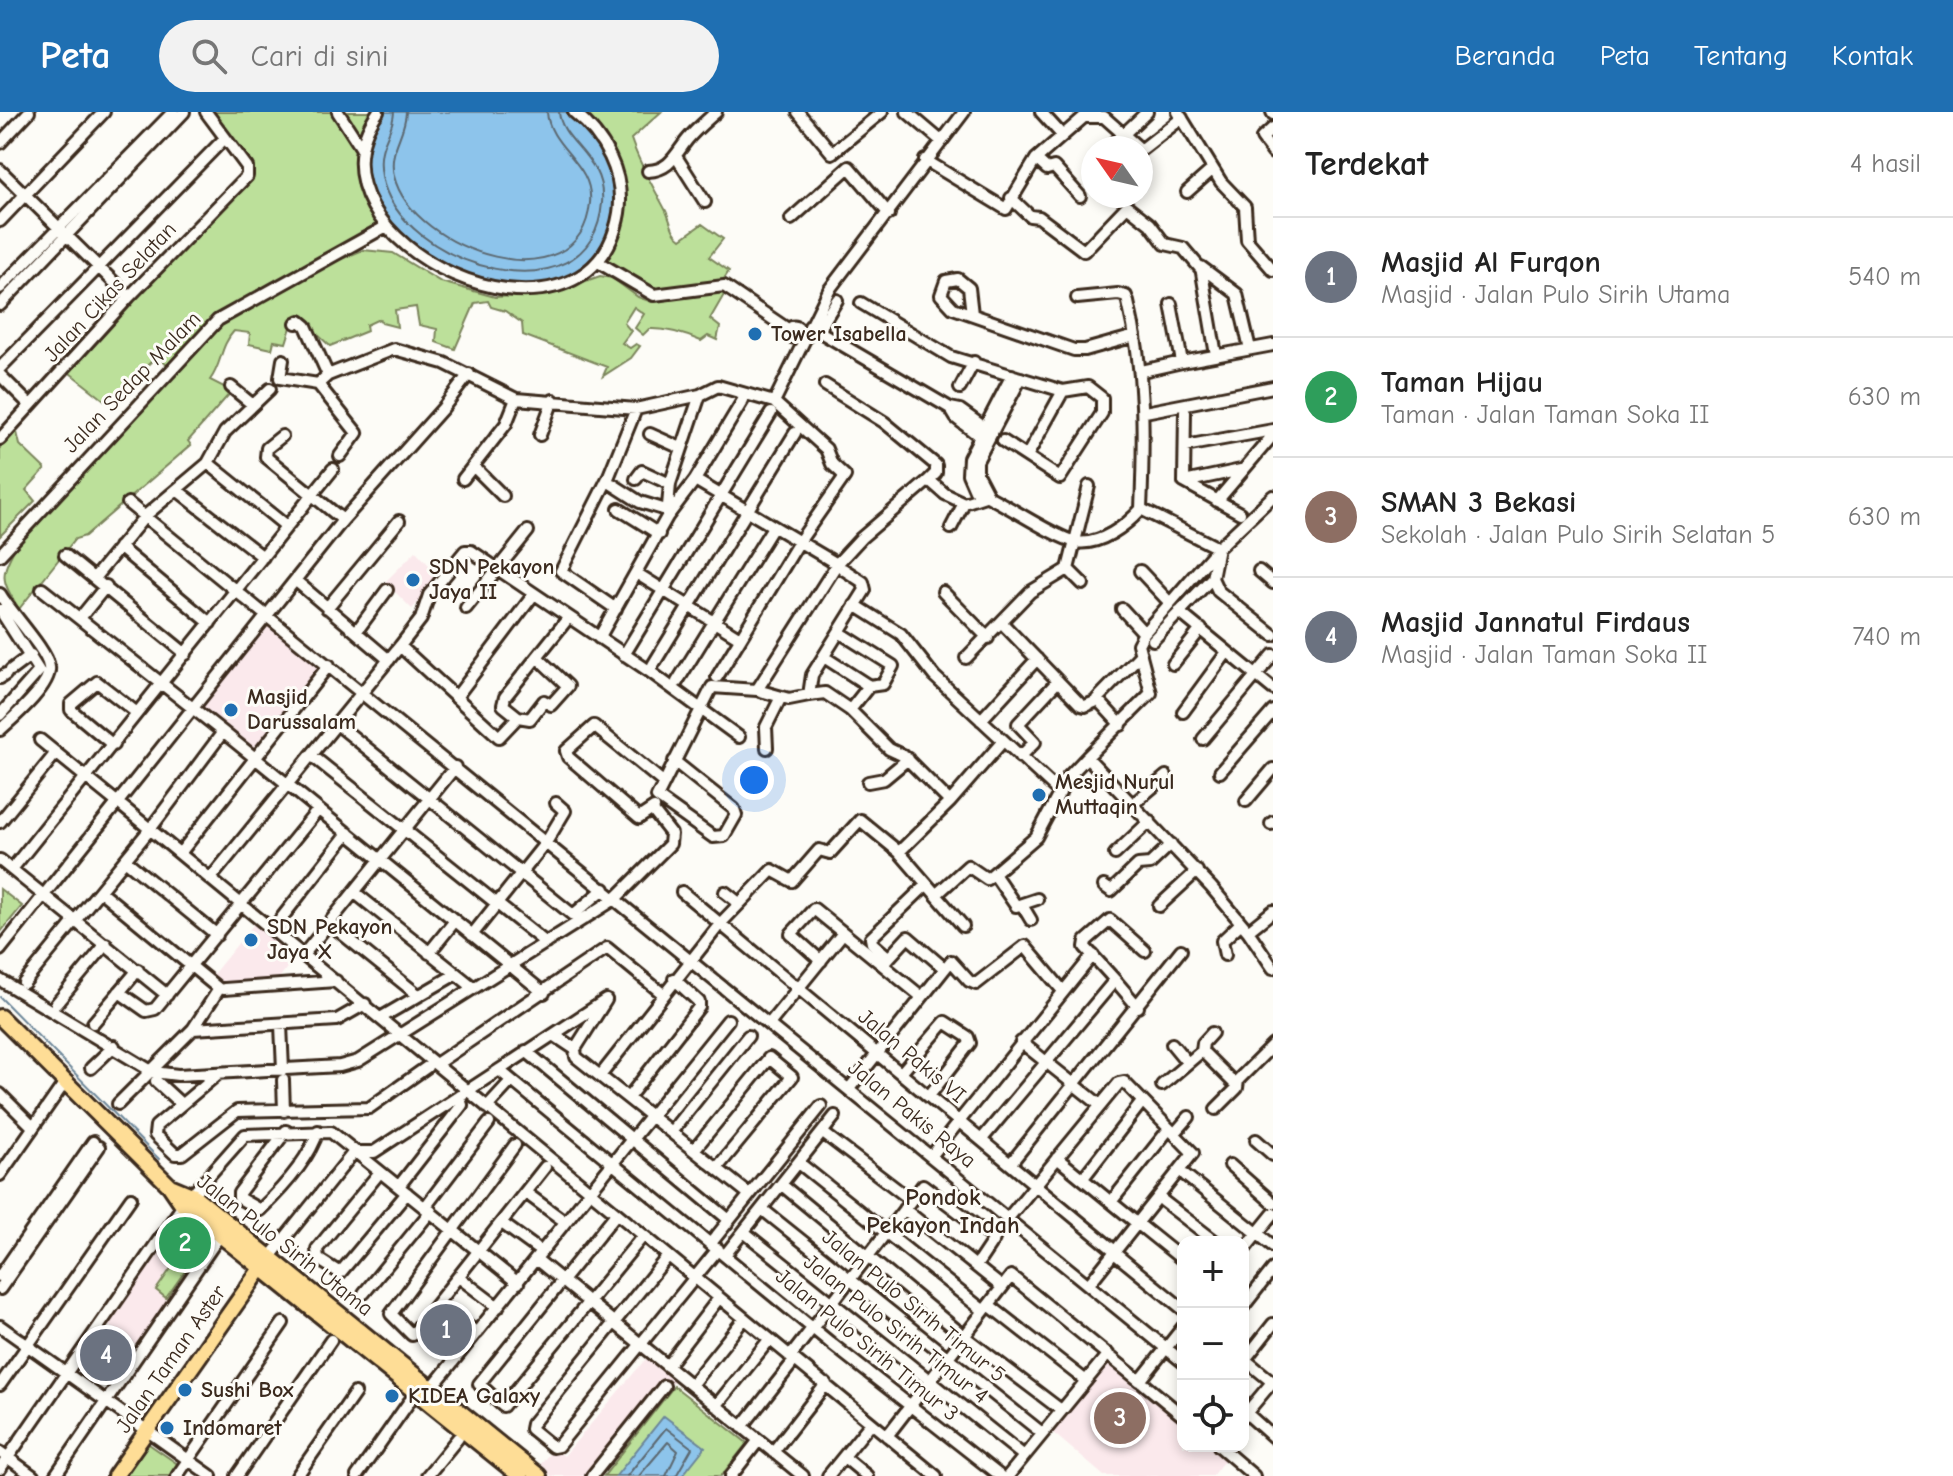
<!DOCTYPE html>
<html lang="id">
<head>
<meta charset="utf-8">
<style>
	body { margin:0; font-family:"Comic Neue",sans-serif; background:#f2f2f2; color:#222 }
	.controls { position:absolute; right:24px; bottom:24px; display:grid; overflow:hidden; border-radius:16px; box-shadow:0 4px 12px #0003 }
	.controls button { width:72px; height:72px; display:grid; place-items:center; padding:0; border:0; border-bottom:2px solid #e0e0e0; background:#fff; color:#222; font:40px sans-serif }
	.compass { position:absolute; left:1081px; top:24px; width:72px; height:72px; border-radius:50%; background:#fff; box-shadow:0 4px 12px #0003; rotate:304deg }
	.you { position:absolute; left:754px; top:668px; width:28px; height:28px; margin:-20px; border:6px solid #fff; border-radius:50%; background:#1a73e8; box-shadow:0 0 0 12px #1a73e833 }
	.badge { display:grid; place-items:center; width:52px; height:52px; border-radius:50%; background:#1f6fb2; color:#fff; font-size:26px; font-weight:700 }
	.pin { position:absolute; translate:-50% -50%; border:4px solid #fff; box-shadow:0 2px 8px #0006 }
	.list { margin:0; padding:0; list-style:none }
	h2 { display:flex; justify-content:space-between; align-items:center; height:104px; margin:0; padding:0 32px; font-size:34px }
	h2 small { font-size:26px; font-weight:400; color:#767676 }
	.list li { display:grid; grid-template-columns:52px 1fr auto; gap:24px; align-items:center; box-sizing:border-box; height:120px; padding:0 32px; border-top:2px solid #e0e0e0 }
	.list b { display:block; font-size:30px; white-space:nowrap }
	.list p { margin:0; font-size:26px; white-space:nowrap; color:#767676 }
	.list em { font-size:26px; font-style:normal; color:#767676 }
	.icon { flex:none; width:44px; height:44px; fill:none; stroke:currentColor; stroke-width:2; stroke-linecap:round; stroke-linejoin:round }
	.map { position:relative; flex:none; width:1273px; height:1364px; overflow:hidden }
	header { display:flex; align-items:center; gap:48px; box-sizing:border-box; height:112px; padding:0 40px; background:#1f6fb2; color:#fff }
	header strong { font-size:38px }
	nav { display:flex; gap:44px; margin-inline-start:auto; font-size:28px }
	.search { width:560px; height:72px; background:#f2f2f2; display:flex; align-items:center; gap:20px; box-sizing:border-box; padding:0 28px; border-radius:44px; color:#767676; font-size:30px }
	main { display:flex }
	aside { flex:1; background:#fff }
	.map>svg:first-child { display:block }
	.built { fill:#fbe9ec }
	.green { fill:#bce09a; stroke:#7c855c; stroke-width:2 }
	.water { fill:#8dc4eb; stroke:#6c8699; stroke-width:2 }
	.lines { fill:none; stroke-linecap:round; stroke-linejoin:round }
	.shore { stroke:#5c6870; stroke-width:2 }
	.stream { stroke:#6c8699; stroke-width:2 }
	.minor-casing { stroke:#3b2a1e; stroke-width:16 }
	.major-casing { stroke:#3b2a1e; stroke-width:20 }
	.minor { stroke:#fdfcf7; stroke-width:10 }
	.major { stroke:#fedd96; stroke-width:14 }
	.poi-dot { fill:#1f6fb2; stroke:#fdfcf7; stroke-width:3 }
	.labels { text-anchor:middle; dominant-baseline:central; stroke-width:6; stroke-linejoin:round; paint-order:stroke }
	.street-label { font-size:22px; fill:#3b2a1e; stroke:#fdfcf7 }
	.poi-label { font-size:22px; font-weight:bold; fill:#3b2a1e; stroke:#fdfcf7; text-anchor:start }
	.neighbourhood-label { font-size:24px; font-weight:bold; fill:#3b2a1e; stroke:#fdfcf7 }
</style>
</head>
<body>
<header>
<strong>Peta</strong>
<div class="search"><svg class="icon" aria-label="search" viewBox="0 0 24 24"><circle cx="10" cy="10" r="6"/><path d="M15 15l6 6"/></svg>Cari di sini</div>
<nav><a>Beranda</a><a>Peta</a><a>Tentang</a><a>Kontak</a></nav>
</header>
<main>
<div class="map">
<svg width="1273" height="1364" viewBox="0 0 1273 1364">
	<rect width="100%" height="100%" fill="#fdfcf7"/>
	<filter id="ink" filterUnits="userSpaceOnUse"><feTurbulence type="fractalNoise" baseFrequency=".0125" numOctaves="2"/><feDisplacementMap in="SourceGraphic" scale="16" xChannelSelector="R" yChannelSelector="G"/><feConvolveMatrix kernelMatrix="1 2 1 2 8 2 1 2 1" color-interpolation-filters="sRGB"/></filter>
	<g filter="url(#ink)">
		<path class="built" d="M416,439L440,465L412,497L385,470Z
			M265,511L323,556L256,642L198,596Z
			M257,808L298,841L277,869L221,873L210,866Z
			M182,1095L217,1123L139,1235L103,1210Z
			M649,1243L677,1265L596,1364H551L539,1354L554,1336L564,1344Z
			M1110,1249L1183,1310V1334H1211L1226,1346L1212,1364H1104L1051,1319Z"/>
		<path class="green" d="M206,0H378L385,115L230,199L170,256L157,244L108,291L66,258L247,64Z
			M574,0H661L631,27C640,54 653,74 666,99C671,109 671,120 681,127L702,112L723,127L709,145L729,159L720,173L664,184L598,150Z
			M363,138L393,141L441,170L495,185L549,182L600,164L612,166L638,185L652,190L721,179L725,181L710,207L720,215L717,228L708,224L701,229C685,222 668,216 649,217L643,223L635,216L644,202L634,195L624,211L631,219L622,231L630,236L636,232L640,234L631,246L603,264L607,255L523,223L522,211L505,199L491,195L488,189L475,191L455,237L436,230L437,217L419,213L416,195L395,198L397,215L382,211L379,207L366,213L367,219L330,234L301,207L293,209L286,231L274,229L272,237L249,232L250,221L234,219C220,234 222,252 210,268L232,279L188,329L191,333L85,424L75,427L19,497C0,466 0,464 17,432L223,212L327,153Z
			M16,316L20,333L45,357L26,378L35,389L0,424V328Z
			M0,777L22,794L0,821Z
			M174,1152L185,1159L166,1186L156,1178Z
			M674,1274L747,1331L721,1364H604Z
			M146,1330L179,1353L171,1364H123Z"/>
		<path class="water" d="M378,0H574L615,53L620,91L598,150L556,174L496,176L413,139L375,99L362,37Z
			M664,1304L705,1335L682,1364H616Z"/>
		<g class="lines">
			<path class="shore" d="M394,0C393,24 376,31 382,64C398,154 592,212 602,91C606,45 561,31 559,0
				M406,0C405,24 388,38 394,64C412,139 580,195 590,91C594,51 549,36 547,0
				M627,1364L666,1316L692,1336L676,1364
				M639,1364L668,1330L678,1339L666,1364"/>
			<path class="stream" d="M0,885L159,1047"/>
			<g class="minor-casing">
				<path id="minor" d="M338,0L362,37
					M378,0C286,131 591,268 619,101C625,62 604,24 574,0
					M798,0L832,41L882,0
					M907,0L940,28
					M1041,0L1061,22
					M1178,0L1221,70L1245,95L1247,128L1273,158
					M1272,0L1273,2
					M1273,16L1262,26L1273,41
					M0,31L29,0
					M1109,36L1147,0
					M1141,38L1182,6
					M677,46L705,90
					M1036,47L1047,57L1054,55L1080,84
					M925,48L1006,97L1036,47L1084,5H1104L1139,36
					M0,58L129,185
					M648,59C670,58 675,43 687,28C695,18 706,9 716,0
					M1187,80L1213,57
					M1011,86L1030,104L1039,105L1084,139L1127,94L1150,112L1165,132L1183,136L1200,156
					M791,107L849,55L889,102
					M0,109L104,0
					M598,150L654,183L724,174L789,218
					M0,176L173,0
					M861,191L951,245L1063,279L1088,275L1102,286V301L1060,366L1003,329
					M1171,192L1182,250L1273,233
					M0,193L184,0
					M972,202L969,176L958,167L946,169L941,183L953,196L1074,238H1085L1135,224
					M296,211L300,209L306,214L328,263
					M810,214L950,296L960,298L992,321
					M788.5 220a5.5 5.5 0 1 1 11 0a5.5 5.5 0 1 1-11 0Z
					M818,219L837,188
					M1216,243L1201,155L1237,182L1250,237
					M283,248L280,266L318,272
					M0,256L225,26
					M1142,259L1182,250
					M0,263L30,293
					M1012,263L969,346L968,362L975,378C1002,389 1053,425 1076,430C1100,434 1127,413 1141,397C1144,326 1145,260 1128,190L1126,184L1118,182L1077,186
					M825,273L884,310L936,353V361L929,368
					M231,275L253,293
					M960,276L974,250
					M774,290L829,178L964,0
					M950,296L956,306L983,327
					M1145,300L1273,275
					M650,322L681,336
					M540,323L553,288
					M282,324L267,336L266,345L343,408
					M0,327L129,185L247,64V55L206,0
					M1185,334L1273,318
					M340,344L357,321L318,272L328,263L394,237L444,251L516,287L636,297L700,283
					M1027,344L1063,279
					M208,351L286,414
					M474,355L503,384
					M463,367L506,312L516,287
					M636,367L642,359L670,372
					M695,368L837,452
					M1184,370L1185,300
					M1184,370L1240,401
					M1184,370L1241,358
					M612,372L640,390L666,398
					M177,378L263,445
					M988,383L977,362V349L1021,266
					M1273,384L1218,436L1144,521L1138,532L1151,581L1087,645L1211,775L1248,819L1273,856
					M1217,389L1273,323
					M128,391L1183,1250
					M619,397L659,422
					M1141,397L1218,436L1212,466L1218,479L1273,523
					M667,405L670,372L700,283L718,274L774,290L826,337L832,352L845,364L799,430L717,565
					M951,416L964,391
					M119,435L210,511
					M0,443L218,208L385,115
					M65,443L186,542
					M1068,457L1083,472
					M1140,459L1170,491
					M1259,459L1273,471
					M636,461L740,526
					M95,465L145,404L208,351L225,320L270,277
					M296,469L389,548
					M42,477L223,620L544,881
					M943,480L988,526
					M0,482C10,500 47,538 49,555C52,573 12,607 0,618
					M855,493L901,522L934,564L1060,681
					M327,496L399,409
					M466,496L528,419
					M616,497L561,459L608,366L636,297
					M1122,497L1144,521
					M0,498L39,559L0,603
					M1179,500L1273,577
					M80,506L106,474
					M1002,511L1081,593L1085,594L1097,589
					M356,520L387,478
					M839,520L893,554L883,572L869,574
					M599,526L667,405L695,368L743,288
					M1153,528L1212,466
					M400,534L499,625L518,605
					M624,543L771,301
					M537,545L568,574L551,593L544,589L530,607L518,605L503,593L505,585L569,505
					M824,545L869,574
					M966,546L1030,480L1068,457L1089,374
					M1173,552L1201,517
					M653,553L795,321
					M11,558L31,543
					M0,566L6,562
					M677,570L773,415
					M757,578L789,587L809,583L812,563L865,478L863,470L843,457
					M809,583L825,581L850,598L889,637L904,644L950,690
					M457,584L534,482
					M850,598L869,574
					M1183,600L1227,540
					M981,608L1037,547
					M337,612L573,803L604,777
					M1121,613L1097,587L1141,542
					M1203,627L1273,543
					M40,628L119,692
					M113,633L71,598V592L97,570L137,601
					M767,636L766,615L781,585
					M311,643L546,831
					M1020,645L1035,630L1018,612L1058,569
					M674,649L734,697L736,703L724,724L713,725L657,685L712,575L757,578L837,452L861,426L929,368L945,382L964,391L988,383
					M1220,660L1273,599
					M868,670L884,667L908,647
					M1246,689L1273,657
					M1133,692L1166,664
					M123,695L936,1364
					M654,696L639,706L568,645L566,639L594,614L664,671
					M0,710L56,641
					M1271,712L1273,710
					M181,740L329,553
					M899,740L950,690L1003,629
					M1115,742L1150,709
					M0,748L167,883
					M125,748L217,823
					M12,757L333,357
					M994,762L1016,794L1037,787
					M211,766L400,534L421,507L429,483L465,439H471L649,559L739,625
					M1104,774L1111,779L1138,753L1150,752L1171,732
					M100,779L219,877L193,917L118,992
					M354,780L474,876
					M682,780L1115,1139
					M725,780L739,791
					M937,782L968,754L987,767L1036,725L1068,665L1087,645
					M1022,793L1031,808
					M1159,794L1197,759
					M329,811L418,883
					M273,817L348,721
					M1248,819L1273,799
					M472,823L547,729L565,699L556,691
					M0,838L343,408L443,296L469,262
					M429,841L454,810
					M304,842L455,655
					M1225,843L1222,829L1241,811
					M888,845L872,831L871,826L926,773
					M821,849L791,822L814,797L922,885
					M885,850L908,825L944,856
					M0,868L153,960L178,963L340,954L358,949L615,787L670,732L671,722L653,699
					M1115,868L1085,835L1086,829L1110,808L1145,839
					M24,871L151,716L223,620
					M224,877L336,869
					M119,880L146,899L155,897L318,698
					M56,892L106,832
					M382,905L456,862
					M93,911L138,858
					M770,911L843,821
					M281,913L283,958
					M193,917L337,908L365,892
					M554,923L575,937L576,945L749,1082
					M1021,930L1100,993
					M1172,932L1186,949
					M526,939L728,1107
					M1202,939L1203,931L1212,921
					M436,952L607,836L663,882
					M91,956L114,934
					M499,958L833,1233L1000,1364
					M219,961L156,1014L155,1023L175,1042H182L237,999L369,996L427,955
					M901,961L945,910L968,925L970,931L929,984
					M600,964L720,812L772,758L792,769L819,738L830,741L860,708L899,740L963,814
					M283,968L284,999
					M156,969L181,992
					M1162,973L1202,939L1235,972
					M849,977L951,849L969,869L976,872L1025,834L1063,879
					M0,982L33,1015
					M628,986L699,895V890L674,867
					M487,995L511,969
					M1216,997L1237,976L1238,968L1273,933
					M286,1019L239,1081V1086L260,1098C282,1077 309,1048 318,1019
					M671,1020L748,924
					M823,1021L911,1088
					M1175,1021L1189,1005
					M982,1027L1115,868L1138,895
					M1256,1028L1273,1043
					M515,1033L391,1202L412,1223L545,1055
					M694,1038L769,946L792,965L717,1056
					M356,1040H374L606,888L575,937
					M932,1043L1093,843
					M1057,1046L1133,1108
					M799,1051L984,1199
					M1011,1051L1181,838
					M1230,1053L1273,1091
					M380,1060L317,1137L318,1147L340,1161L407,1081
					M0,1063L65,970
					M1185,1063L1273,1134
					M1083,1066L1142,990
					M782,1073L965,1225L1061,1298
					M399,1074L462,993L459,984
					M526,1081L560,1106
					M1163,1089L1216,1130
					M1111,1090L1169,1017
					M426,1094L489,1011
					M762,1097L1042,1321
					M904,1097L1002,1175
					M615,1103L479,1272L503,1294L643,1124
					M1009,1105L1119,971L1124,970L1193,1041L1089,1172
					M503,1112L536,1136
					M1142,1115L1183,1148
					M744,1120L1024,1344
					M711,1131L821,994
					M1243,1139L1273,1102
					M725,1143L835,1004
					M668,1144L532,1312L531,1317L553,1335L558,1334L718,1137
					M1118,1144L1183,1197
					M269,1146L354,1040
					M537,1148L803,1364
					M0,1164L93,1030
					M460,1166L498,1195
					M0,1177L99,1035
					M364,1181L431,1099
					M439,1192L477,1221
					M989,1193L1086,1269
					M1243,1195L1273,1157
					M0,1214L211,1364
					M790,1245L923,1073L994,1127L976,1154
					M1247,1245L1273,1212
					M1243,1246L1270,1268
					M667,1254L719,1186
					M1143,1271L1183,1304
					M0,1273L131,1086
					M691,1273L744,1207
					M431,1277L728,908
					M716,1294L769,1228
					M1243,1298L1273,1325
					M1243,1305L1273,1269
					M742,1315L794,1249
					M887,1324L1011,1164L1140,1269L1183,1215
					M1219,1334L1254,1364
					M0,1340L33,1364
					M773,1340L826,1272
					M844,1345L867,1364
					M0,1357L183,1093L245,1023L331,1020L518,1171
					M55,1364L216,1129
					M177,1364L283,1211
					M237,1364L331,1228
					M297,1364L355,1281
					M357,1364L409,1290
					M427,1364L458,1326
					M592,1364L664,1274
					M731,1364L759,1328
					M828,1364L871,1311
					M1008,1364L1108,1242"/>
			</g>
			<g class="major-casing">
				<path id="major" d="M0,905L170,1074L183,1093L520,1364
					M170,1074L194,1084L539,1364
					M115,1364L262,1155"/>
			</g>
			<use href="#minor" class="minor"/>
			<use href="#major" class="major"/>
		</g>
	</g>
	<g class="poi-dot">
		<circle cx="755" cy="222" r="8"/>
		<circle cx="413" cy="468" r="8"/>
		<circle cx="231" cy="598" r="8"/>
		<circle cx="1039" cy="683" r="8"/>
		<circle cx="251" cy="828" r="8"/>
		<circle cx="185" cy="1278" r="8"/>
		<circle cx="392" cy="1284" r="8"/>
		<circle cx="167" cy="1316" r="8"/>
	</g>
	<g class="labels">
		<g class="street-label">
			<text transform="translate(110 180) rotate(-47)">Jalan Cikas Selatan</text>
			<text transform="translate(132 270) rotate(-46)">Jalan Sedap Malam</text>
			<text transform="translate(912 944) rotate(40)">Jalan Pakis VI</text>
			<text transform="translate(912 1002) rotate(39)">Jalan Pakis Raya</text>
			<text transform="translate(285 1133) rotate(38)">Jalan Pulo Sirih Utama</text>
			<text transform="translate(914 1194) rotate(39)">Jalan Pulo Sirih Timur 5</text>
			<text transform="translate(896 1217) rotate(38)">Jalan Pulo Sirih Timur 4</text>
			<text transform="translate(867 1233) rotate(39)">Jalan Pulo Sirih Timur 3</text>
			<text transform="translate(171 1247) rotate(-55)">Jalan Taman Aster</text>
		</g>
		<g class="poi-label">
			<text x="771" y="222">Tower Isabella</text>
			<text x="429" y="455">SDN Pekayon<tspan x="429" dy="25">Jaya II</tspan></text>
			<text x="247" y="585">Masjid<tspan x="247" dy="25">Darussalam</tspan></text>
			<text x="1055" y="670">Mesjid Nurul<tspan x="1055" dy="25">Muttaqin</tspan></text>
			<text x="267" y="815">SDN Pekayon<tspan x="267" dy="25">Jaya X</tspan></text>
			<text x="201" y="1278">Sushi Box</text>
			<text x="408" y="1284">KIDEA Galaxy</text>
			<text x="183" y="1316">Indomaret</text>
		</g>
		<g class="neighbourhood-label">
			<text x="943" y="1085">Pondok<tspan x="943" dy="28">Pekayon Indah</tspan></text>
		</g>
	</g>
</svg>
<div class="controls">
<button>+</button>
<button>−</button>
<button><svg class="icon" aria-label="locate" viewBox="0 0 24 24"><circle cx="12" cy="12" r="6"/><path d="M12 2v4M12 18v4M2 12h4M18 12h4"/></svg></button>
</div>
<svg class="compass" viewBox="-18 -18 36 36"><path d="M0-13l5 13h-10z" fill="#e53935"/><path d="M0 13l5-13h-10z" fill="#767676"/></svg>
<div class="you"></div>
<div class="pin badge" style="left:446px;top:1218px;background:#6b7280">1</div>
<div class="pin badge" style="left:185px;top:1131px;background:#2e9e5b">2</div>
<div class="pin badge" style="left:1120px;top:1306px;background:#8d6e63">3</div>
<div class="pin badge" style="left:106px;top:1243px;background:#6b7280">4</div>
</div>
<aside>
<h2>Terdekat<small>4 hasil</small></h2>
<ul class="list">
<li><span class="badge" style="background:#6b7280">1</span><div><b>Masjid Al Furqon</b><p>Masjid · Jalan Pulo Sirih Utama</p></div><em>540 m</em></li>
<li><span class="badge" style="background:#2e9e5b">2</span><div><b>Taman Hijau</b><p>Taman · Jalan Taman Soka II</p></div><em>630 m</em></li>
<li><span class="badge" style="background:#8d6e63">3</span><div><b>SMAN 3 Bekasi</b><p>Sekolah · Jalan Pulo Sirih Selatan 5</p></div><em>630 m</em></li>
<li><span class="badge" style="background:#6b7280">4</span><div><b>Masjid Jannatul Firdaus</b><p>Masjid · Jalan Taman Soka II</p></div><em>740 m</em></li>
</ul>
</aside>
</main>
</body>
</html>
